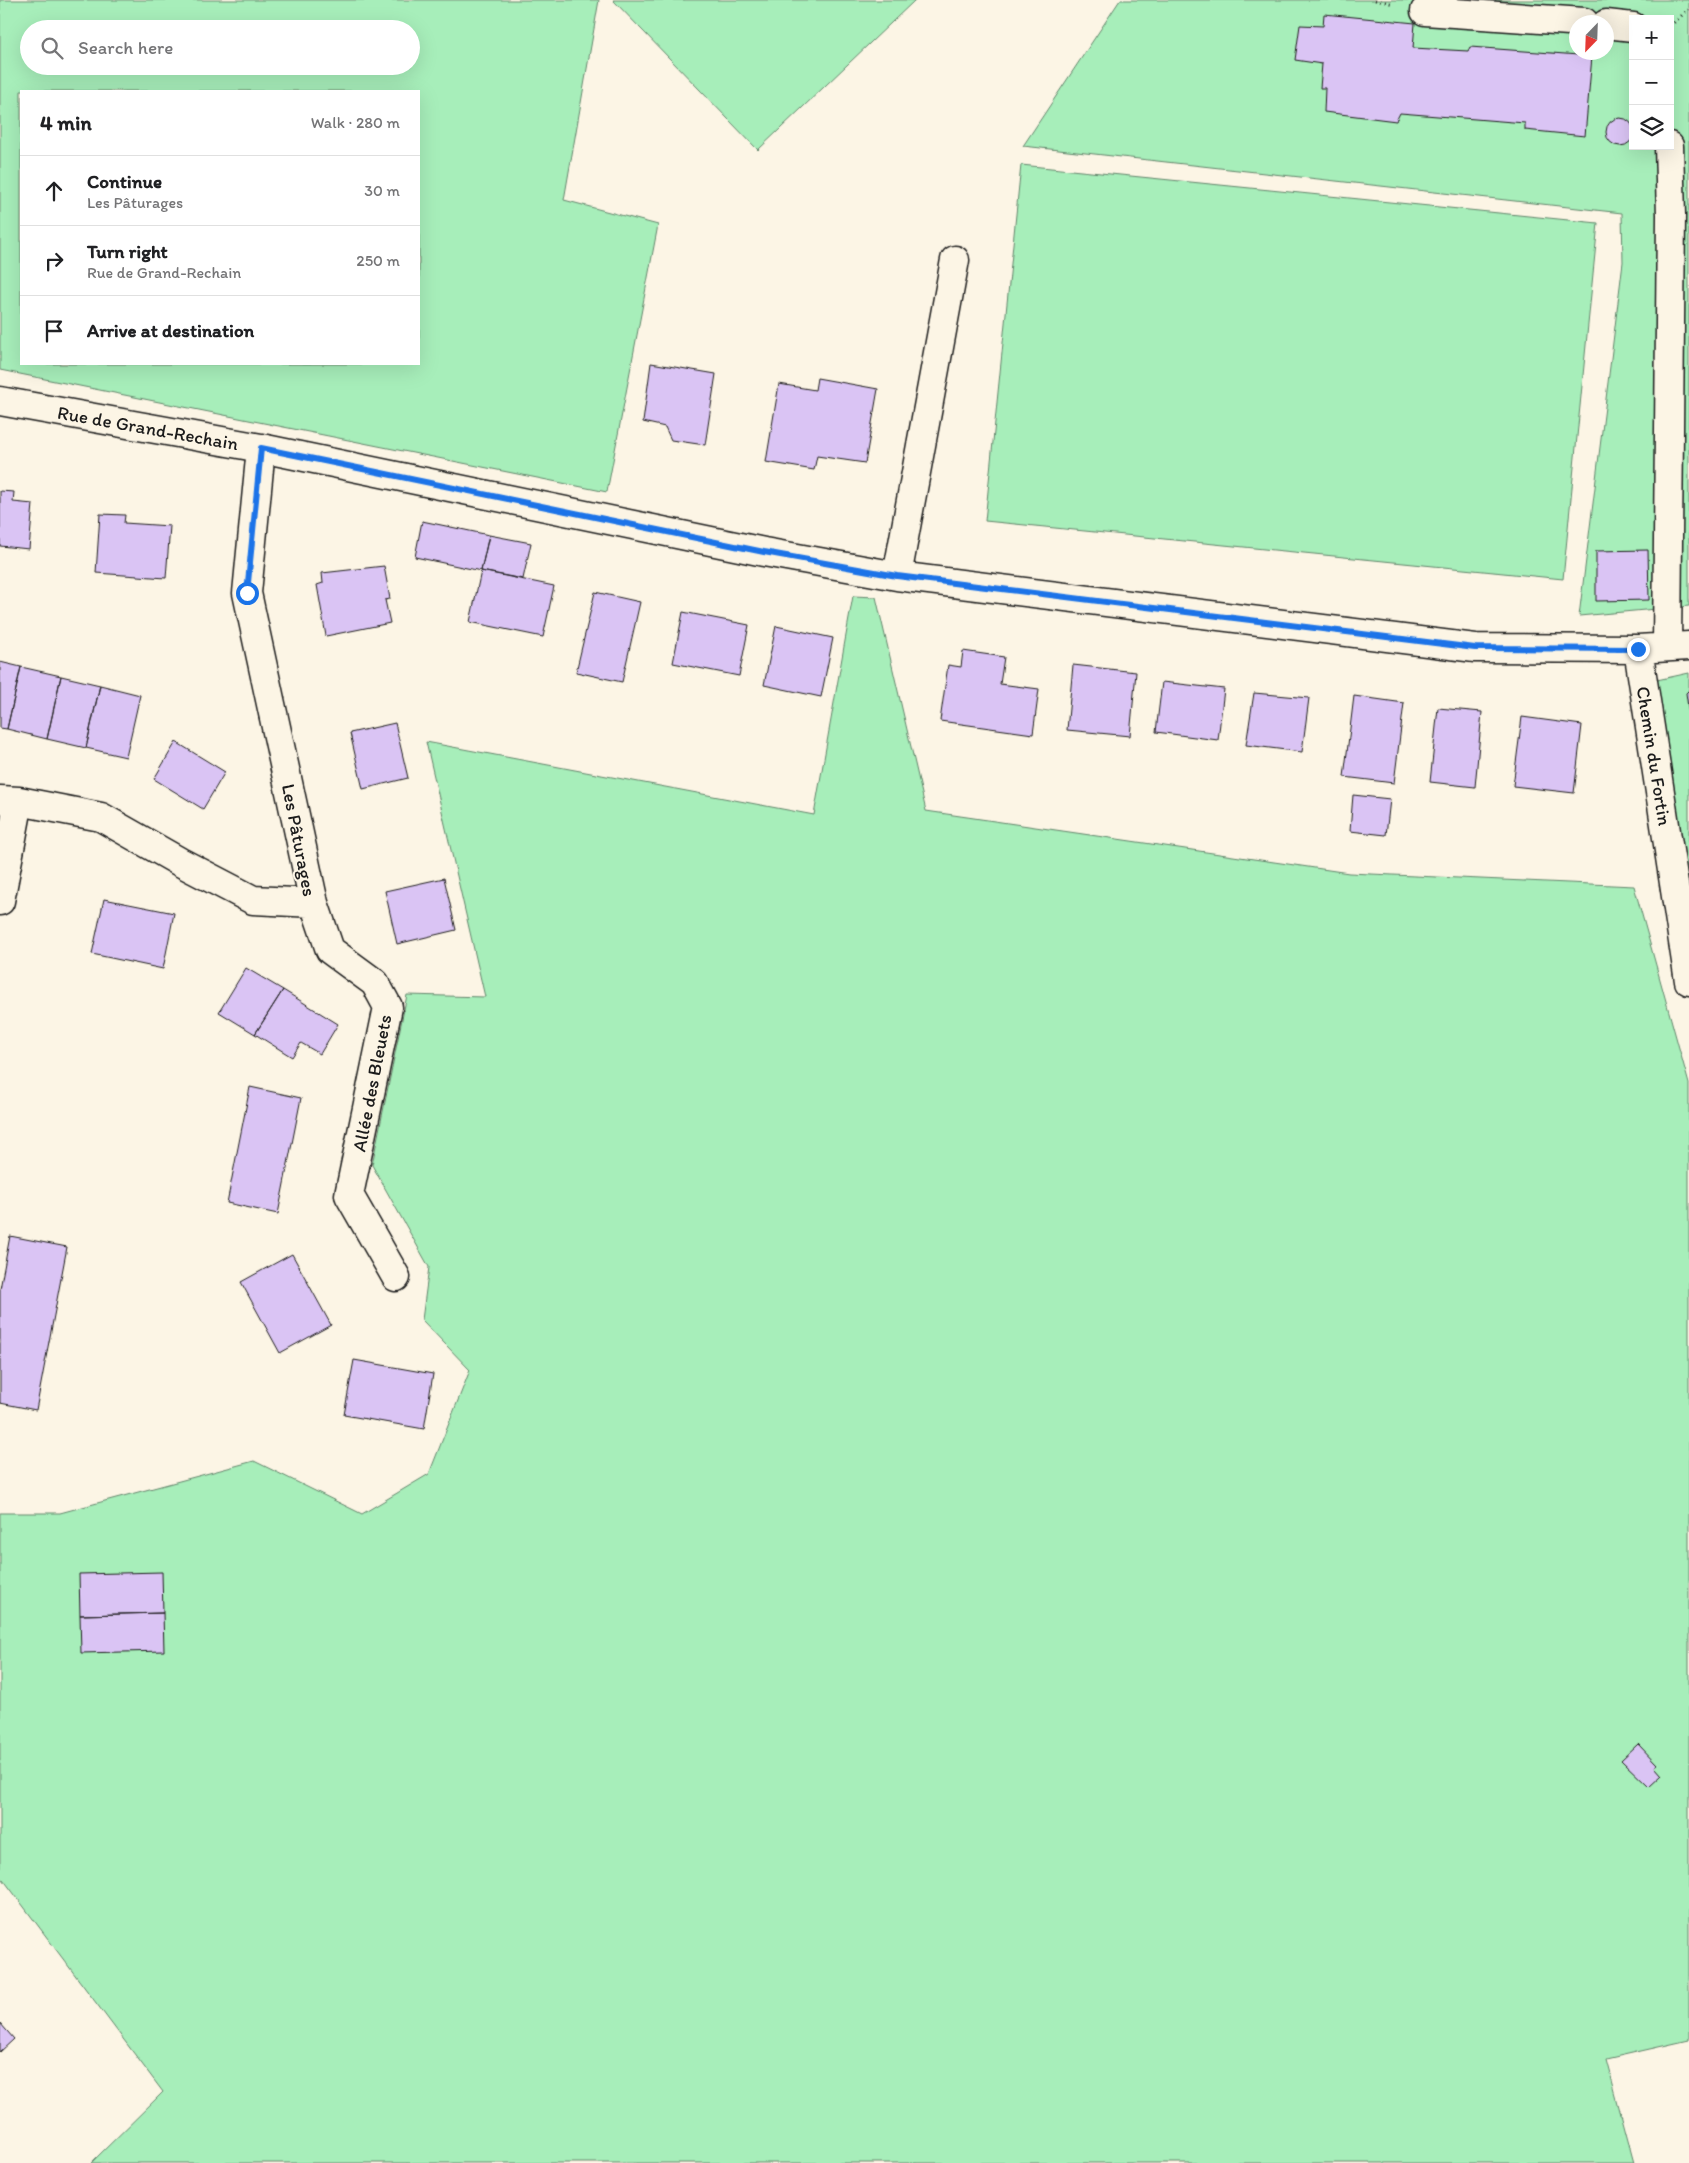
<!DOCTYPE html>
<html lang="en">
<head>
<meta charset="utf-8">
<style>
	body { margin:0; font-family:Itim,sans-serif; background:#f2f2f2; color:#202124 }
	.controls { position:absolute; right:15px; top:15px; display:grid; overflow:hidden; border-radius:0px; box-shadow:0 5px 20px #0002 }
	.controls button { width:45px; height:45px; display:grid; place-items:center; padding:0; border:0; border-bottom:1px solid #e0e0e0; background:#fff; color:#202124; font:25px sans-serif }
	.compass { position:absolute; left:1569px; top:15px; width:45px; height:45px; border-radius:50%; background:#fff; box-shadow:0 5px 20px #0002; rotate:203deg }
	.stop { position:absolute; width:15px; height:15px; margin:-11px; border:4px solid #1a73e8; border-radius:50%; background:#fff }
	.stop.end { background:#1a73e8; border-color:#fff; box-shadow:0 1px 5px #0008 }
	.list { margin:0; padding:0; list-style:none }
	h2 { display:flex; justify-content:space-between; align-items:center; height:65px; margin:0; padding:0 20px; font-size:21px }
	h2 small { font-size:16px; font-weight:400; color:#757577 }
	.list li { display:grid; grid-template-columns:32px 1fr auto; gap:15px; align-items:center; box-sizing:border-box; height:70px; padding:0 20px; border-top:1px solid #e0e0e0 }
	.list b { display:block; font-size:19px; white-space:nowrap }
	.list p { margin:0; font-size:16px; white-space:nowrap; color:#757577 }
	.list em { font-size:16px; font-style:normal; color:#757577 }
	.icon { flex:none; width:28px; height:28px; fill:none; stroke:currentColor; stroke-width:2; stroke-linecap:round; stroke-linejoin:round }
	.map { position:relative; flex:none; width:1689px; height:2163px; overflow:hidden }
	.search { position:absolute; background:#fff; box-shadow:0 5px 20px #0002; left:20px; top:20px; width:400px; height:55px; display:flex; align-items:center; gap:12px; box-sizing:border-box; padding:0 18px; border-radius:28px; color:#757577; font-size:19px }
	.panel { position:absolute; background:#fff; box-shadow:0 5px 20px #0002; left:20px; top:90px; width:400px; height:275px; border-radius:0px }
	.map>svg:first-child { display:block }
	.green { fill:#a7eeba; stroke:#62856b; fill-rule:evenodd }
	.building { fill:#dac4f4; stroke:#1c1c1c }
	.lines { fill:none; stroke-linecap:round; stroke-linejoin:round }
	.minor-casing { stroke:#1c1c1c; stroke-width:31 }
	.path { stroke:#1c1c1c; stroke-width:3; stroke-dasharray:1 4; stroke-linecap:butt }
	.minor { stroke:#fcf5e5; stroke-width:28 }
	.route { stroke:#1a73e8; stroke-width:6 }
	.labels { text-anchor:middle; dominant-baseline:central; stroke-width:4; stroke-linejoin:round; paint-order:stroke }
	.street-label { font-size:19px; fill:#1c1c1c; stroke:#fcf5e5 }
</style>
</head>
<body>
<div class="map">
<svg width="1689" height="2163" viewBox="0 0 1689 2163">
	<rect width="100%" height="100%" fill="#fcf5e5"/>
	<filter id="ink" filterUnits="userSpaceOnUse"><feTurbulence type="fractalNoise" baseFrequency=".02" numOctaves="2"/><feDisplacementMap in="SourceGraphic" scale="10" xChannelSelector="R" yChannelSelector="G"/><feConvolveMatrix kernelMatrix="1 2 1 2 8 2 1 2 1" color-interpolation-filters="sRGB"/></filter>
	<g filter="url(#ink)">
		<path class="green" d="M0,0H599L564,200L658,225L607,492L0,370ZM29,29H411V66H29ZM21,91H419V364H21Z
			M613,0H915L758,150Z
			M1120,0H1689V606L1579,616L1623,262L1622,213L1023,146ZM1633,19H1670V146H1633ZM1576,22H1606V52H1576Z
			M1021,165L1598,223L1563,579L985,521Z
			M853,596L876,597L926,811L1349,873L1634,886L1689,1084V2040L1606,2059L1634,2163H91L163,2092L3,1879L0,1878V1513H60L254,1461L362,1514L429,1474L470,1370L422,1320L429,1267L372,1165L407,995L485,997L426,742L814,815Z
			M1689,673V951L1686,941L1657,680Z"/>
		<path class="building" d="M1324,14L1415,23L1413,48L1468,51L1470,47L1592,56L1585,136L1525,130V123L1400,113L1396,121L1324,112L1325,88H1320L1322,64L1295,60L1300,25L1323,26Z
			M1606 132a14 14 0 1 1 28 0a14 14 0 1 1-28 0Z
			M651,363L716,374L705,445L671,440L665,427L643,422Z
			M817,378L878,389L865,463L817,456L814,470L766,462L779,384L815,390Z
			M0,491L14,492L13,502L33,504L29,549L0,546Z
			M100,514L125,515L124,523L170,526L166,578L96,573Z
			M422,521L489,535L481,571L415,557Z
			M489,535L531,543L523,579L481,571Z
			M1648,550L1649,600L1596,601V551Z
			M384,566L390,599L385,600L390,623L326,636L317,585L323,583L322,573Z
			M481,571L554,586L543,637L470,622Z
			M595,592L640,602L622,682L576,672Z
			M683,612L749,625L739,676L673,663Z
			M776,626L833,638L821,697L764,685Z
			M963,651L1004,657L1000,684L1039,689L1033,734L940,721L948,665L961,667Z
			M0,662L21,667L7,729L0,728Z
			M1073,665L1136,672L1130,736L1067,730Z
			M21,667L61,676L47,739L7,729Z
			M61,676L100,685L86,748L47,739Z
			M1162,682L1224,689L1218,740L1156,732Z
			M100,685L140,695L126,757L86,748Z
			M1689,690V715L1686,693Z
			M1254,693L1309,698L1302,752L1246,745Z
			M1354,696L1404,703L1394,783L1344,777Z
			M1438,708L1482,712L1475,787L1430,782Z
			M1522,717L1582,725L1574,793L1513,786Z
			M395,723L408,778L363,789L350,733Z
			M176,742L225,772L203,809L154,779Z
			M1353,795L1390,799L1386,835L1350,831Z
			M444,878L456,930L397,944L385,891Z
			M104,899L174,913L163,969L92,954Z
			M246,968L283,990L255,1034L219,1012Z
			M283,990L338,1024L320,1054L301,1043L292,1057L255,1034Z
			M250,1087L301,1098L278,1214L227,1203Z
			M10,1236L67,1247L36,1410L0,1403V1289Z
			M292,1254L331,1325L280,1353L241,1282Z
			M354,1360L433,1374L424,1429L344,1415Z
			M162,1572L163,1613L80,1615L79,1574Z
			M163,1613L164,1651L81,1653L80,1615Z
			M1638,1744L1657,1764L1655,1767L1662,1775L1649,1787L1621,1760Z
			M0,2023L14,2039L0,2052Z"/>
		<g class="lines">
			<g class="minor-casing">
				<path id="minor" d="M1425,11L1584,22
					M1606,24L1633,27
					M0,401L261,448L764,552L897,576L1475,648L1638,649L1689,646
					M261,448L247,593L314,903L330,950L375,983L388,1007L349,1195L396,1277
					M897,576L955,260
					M1667,647L1671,215L1669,146
					M1638,649L1689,981
					M0,800L19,801L101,817L180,862L253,900L314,903
					M0,901L19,801"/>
			</g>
			<path class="path" d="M1375,0L1394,4
				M1670,26L1689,9"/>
			<use href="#minor" class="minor"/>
		</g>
	</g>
	<g class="lines" filter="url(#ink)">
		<path class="route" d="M247,593L261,448L764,552L897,576L1475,648L1638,649"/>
	</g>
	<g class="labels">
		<g class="street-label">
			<text transform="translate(148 428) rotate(10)">Rue de Grand-Rechain</text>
			<text transform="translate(1654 756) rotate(81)">Chemin du Fortin</text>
			<text transform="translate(299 840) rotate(79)">Les Pâturages</text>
			<text transform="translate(372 1083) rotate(-79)">Allée des Bleuets</text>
		</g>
	</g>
</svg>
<div class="controls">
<button>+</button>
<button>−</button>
<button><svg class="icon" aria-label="layers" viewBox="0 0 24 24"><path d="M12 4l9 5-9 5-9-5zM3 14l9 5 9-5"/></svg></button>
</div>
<svg class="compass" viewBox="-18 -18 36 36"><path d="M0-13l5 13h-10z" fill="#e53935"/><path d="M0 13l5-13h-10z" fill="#757577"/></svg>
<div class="stop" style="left:247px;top:593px"></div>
<div class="stop end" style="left:1638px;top:649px"></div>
<div class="search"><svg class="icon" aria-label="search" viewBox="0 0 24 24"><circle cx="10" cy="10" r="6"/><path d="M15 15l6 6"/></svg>Search here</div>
<section class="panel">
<h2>4 min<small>Walk · 280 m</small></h2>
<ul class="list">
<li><svg class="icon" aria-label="ahead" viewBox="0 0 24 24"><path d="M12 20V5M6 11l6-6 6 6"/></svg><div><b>Continue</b><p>Les Pâturages</p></div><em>30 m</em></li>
<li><svg class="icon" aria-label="right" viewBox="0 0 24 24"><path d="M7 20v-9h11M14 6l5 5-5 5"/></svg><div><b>Turn right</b><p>Rue de Grand-Rechain</p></div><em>250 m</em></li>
<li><svg class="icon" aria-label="arrive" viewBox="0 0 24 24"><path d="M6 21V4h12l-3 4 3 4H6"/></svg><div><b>Arrive at destination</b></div></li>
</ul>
</section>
</div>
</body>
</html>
